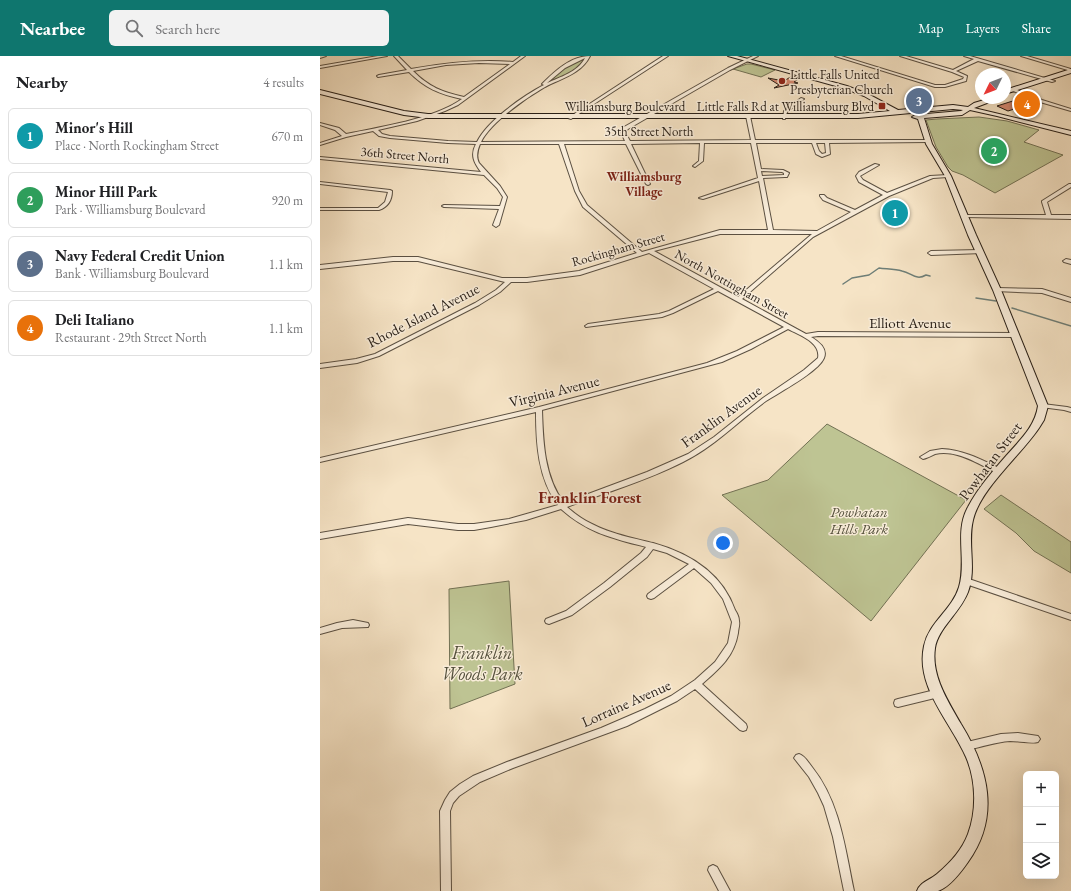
<!DOCTYPE html>
<html lang="en">
<head>
<meta charset="utf-8">
<style>
	body { margin:0; font-family:"EB Garamond",serif; background:#f2f2f2; color:#202124 }
	.controls { position:absolute; right:12px; bottom:12px; display:grid; overflow:hidden; border-radius:6px; box-shadow:0 4px 16px #0002 }
	.controls button { width:36px; height:36px; display:grid; place-items:center; padding:0; border:0; border-bottom:1px solid #e0e0e0; background:#fff; color:#202124; font:20px sans-serif }
	.compass { position:absolute; left:655px; top:12px; width:36px; height:36px; border-radius:50%; background:#fff; box-shadow:0 4px 16px #0002; rotate:227deg }
	.you { position:absolute; left:403px; top:487px; width:14px; height:14px; margin:-10px; border:3px solid #fff; border-radius:50%; background:#1a73e8; box-shadow:0 0 0 6px #1a73e833 }
	.badge { display:grid; place-items:center; width:26px; height:26px; border-radius:50%; background:#0f766e; color:#fff; font-size:13px; font-weight:700 }
	.pin { position:absolute; translate:-50% -50%; border:2px solid #fff; box-shadow:0 1px 4px #0006 }
	.list { margin:0; padding:0; list-style:none }
	h2 { display:flex; justify-content:space-between; align-items:center; height:52px; margin:0; padding:0 16px; font-size:17px }
	h2 small { font-size:13px; font-weight:400; color:#757577 }
	.list li { display:grid; grid-template-columns:26px 1fr auto; gap:12px; align-items:center; box-sizing:border-box; height:56px; margin:0 8px 8px; padding:0 8px; border:1px solid #e0e0e0; border-radius:6px }
	.list b { display:block; font-size:15px; white-space:nowrap }
	.list p { margin:0; font-size:13px; white-space:nowrap; color:#757577 }
	.list em { font-size:13px; font-style:normal; color:#757577 }
	.icon { flex:none; width:22px; height:22px; fill:none; stroke:currentColor; stroke-width:2; stroke-linecap:round; stroke-linejoin:round }
	.map { position:relative; flex:none; width:751px; height:835px; overflow:hidden }
	header { display:flex; align-items:center; gap:24px; box-sizing:border-box; height:56px; padding:0 20px; background:#0f766e; color:#fff }
	header strong { font-size:19px }
	nav { display:flex; gap:22px; margin-inline-start:auto; font-size:14px }
	.search { width:280px; height:36px; background:#f2f2f2; display:flex; align-items:center; gap:10px; box-sizing:border-box; padding:0 14px; border-radius:6px; color:#757577; font-size:15px }
	main { display:flex }
	aside { flex:1; background:#fff }
	.map>svg:first-child { display:block }
	.green { fill:#bec493; stroke:#727154 }
	.lines { fill:none; stroke-linecap:round; stroke-linejoin:round }
	.stream { stroke:#6e7e77; stroke-width:1.5 }
	.building { fill:#d58970; stroke:#271e16 }
	.street-casing { stroke:#5b5042; stroke-width:2 }
	.secondary-casing { stroke:#271e16; stroke-width:2 }
	.street { fill:#f9edda; fill-rule:evenodd }
	.secondary { fill:#f9edda; fill-rule:evenodd }
	.poi-dot { fill:#8f2418; stroke:#f9edda; stroke-width:1.5 }
	.labels { text-anchor:middle; dominant-baseline:central; stroke-width:3; stroke-linejoin:round; paint-order:stroke }
	.far-poi-label { font-size:13px; fill:#271e16; stroke:#f9edda; text-anchor:start }
	.far-street-label { font-size:13px; fill:#271e16; stroke:#f9edda }
	.far-neighbourhood-label { font-size:13px; font-weight:bold; fill:#7a1f14; stroke:#f9edda }
	.street-label { font-size:15px; fill:#271e16; stroke:#f9edda }
	.park-label { font-size:15px; font-style:italic; fill:#54503c; stroke:#f9edda }
	.neighbourhood-label { font-size:16px; font-weight:bold; fill:#7a1f14; stroke:#f9edda }
	.near-park-label { font-size:18px; font-style:italic; fill:#54503c; stroke:#f9edda }
</style>
</head>
<body>
<header>
<strong>Nearbee</strong>
<div class="search"><svg class="icon" aria-label="search" viewBox="0 0 24 24"><circle cx="10" cy="10" r="6"/><path d="M15 15l6 6"/></svg>Search here</div>
<nav><a>Map</a><a>Layers</a><a>Share</a></nav>
</header>
<main>
<aside>
<h2>Nearby<small>4 results</small></h2>
<ul class="list">
<li><span class="badge" style="background:#0f9aa8">1</span><div><b>Minor's Hill</b><p>Place · North Rockingham Street</p></div><em>670 m</em></li>
<li><span class="badge" style="background:#2e9e5b">2</span><div><b>Minor Hill Park</b><p>Park · Williamsburg Boulevard</p></div><em>920 m</em></li>
<li><span class="badge" style="background:#5c6f8a">3</span><div><b>Navy Federal Credit Union</b><p>Bank · Williamsburg Boulevard</p></div><em>1.1 km</em></li>
<li><span class="badge" style="background:#e8710a">4</span><div><b>Deli Italiano</b><p>Restaurant · 29th Street North</p></div><em>1.1 km</em></li>
</ul>
</aside>
<div class="map">
<svg width="751" height="835" viewBox="0 0 751 835">
	<rect width="100%" height="100%" fill="#f6e4c6"/>
	<filter id="stains"><feTurbulence type="fractalNoise" baseFrequency=".005" numOctaves="4"/><feColorMatrix values="0 0 0 0 .2 0 0 0 0 .09 0 0 0 0 .02 0 0 0 .5 -.17"/></filter>
	<radialGradient id="worn" r=".72"><stop offset=".6" stop-color="#630" stop-opacity="0"/><stop offset="1" stop-color="#630" stop-opacity=".3"/></radialGradient>
	<path class="green" d="M262,2L266,3C257,13 242,25 229,26L241,13Z
		M427,8H431L455,14L441,21L413,13Z
		M659,61L687,65L719,74L704,86L743,99L675,137L643,119L632,115L628,111L616,91L606,64L617,63Z
		M507,368L646,444L551,565L402,439L448,424Z
		M681,439L751,486V517L714,495L696,477L664,453Z
		M189,525L195,628L130,653L129,533Z"/>
	<g class="lines">
		<path class="stream" d="M523,228L532,222L549,219L559,212C566,213 575,213 582,215C592,217 596,225 606,219L610,220
			M656,242L676,245
			M692,252L751,270"/>
	</g>
	<path class="building" d="M472,20L480,22L474,26L478,27L454,32L459,29L448,22L464,25Z
		M699,43L710,48L688,55L677,50Z"/>
	<g class="lines">
		<g class="street-casing">
			<path id="street" d="M0,0H6L0,2Z
				M58,0H67L0,12V10Z
				M74,0H78L91,13C125,7 158,3 193,6L201,0H205L138,49L125,55L97,65L58,74L62,78L70,80L128,85L157,86C167,65 203,40 224,29L222,28L223,27C235,15 251,0 270,0C261,18 242,22 225,31C206,42 171,66 161,86L305,85L301,76L304,71L408,12L433,0H438L410,14L308,73L305,76L310,85L431,84L426,60L428,59L430,60L435,84H608L610,85L608,86L509,87L510,98L502,101L496,98L492,87H436L441,113L463,114L469,117L467,121H465L443,122L453,174L497,175L531,156L503,144L500,140V139H504L507,142L535,154L563,139L539,126L536,120L539,116L555,108L559,109L540,120L543,124L567,137L610,120L628,119L630,120L628,121L613,122L569,140L493,181L422,243L486,278L498,276L695,277L698,279L695,281L498,280L491,281C498,285 508,292 504,302C498,316 460,336 446,345C418,365 394,391 363,406C328,424 285,437 247,451C255,458 263,464 272,468C291,478 313,482 333,487C369,497 402,517 415,554C417,557 419,561 419,565C420,569 418,573 418,577C414,601 399,613 382,628L426,668L427,671L426,674L423,675L420,674L375,633L357,645L307,670L193,712L160,726L139,740L133,747L130,755L131,835H121L120,755L125,744L130,736L140,728L153,720L187,706L281,672L325,653L351,640L375,624L395,606L408,587L412,566L403,543L391,527L374,512L334,542L331,543L328,542L327,540L328,538L369,508L347,497L333,493L327,501L290,531L252,559L229,568L226,567L225,565L226,563L246,555L284,527L321,497L326,491C292,482 268,477 241,453L206,464L171,471L154,474H138L88,468L0,483V477L88,462L138,468H154L189,463L238,449C218,423 216,387 216,356L0,406V402L219,351L387,307L417,295L464,271L398,235L353,257L342,261L266,271L265,270L268,268L339,258L349,255L394,233L329,197L260,219L207,226H191L180,236L159,249L59,300L37,307L0,312V308L36,303L55,298L155,247L176,234L185,226L98,205H73L0,213V209L73,201H98L182,222H207L259,215L317,197L263,151L255,135L239,88H160C157,95 156,101 159,107L180,130L187,141L179,169L176,171L173,169L179,153L124,151L122,150L124,149L180,150L183,141L177,132L164,119L0,103V101L161,116C154,107 150,99 156,88L128,87L70,82L59,80L53,75L26,81L0,89V87L22,80L15,74L0,69V67L19,72L26,78C60,71 114,63 142,43C119,38 105,32 89,16L58,21L57,20L59,19L87,14ZM265,2C258,16 240,21 227,27L245,12ZM159,7L190,8L144,41C122,36 109,31 93,15L126,9ZM380,87L379,105L373,110L375,111L383,105L384,87H431L438,122L379,142L383,143L439,125L448,174H400L322,196L267,149L259,135L244,88H306L326,128L328,129L330,128L311,88ZM496,87H505L506,97L502,98L499,95ZM441,115L462,116L464,117V119L442,120ZM400,178H492L418,241L334,195ZM468,273C479,279 501,286 498,302L484,314L443,342L394,381L368,398L327,416L244,447C224,421 223,385 222,354L402,306L431,293Z
				M343,0H348L251,63L248,62Z
				M515,0H521L615,29H625L643,23L644,21L632,16L580,0H586L633,14L654,3L644,0H650L735,25L732,26L658,5L636,15L647,20L646,25L625,31H615Z
				M701,0H707L751,13V15Z
				M693,33H695L722,44L751,53V55L720,46L693,35Z
				M481,42L484,43L467,56L465,63H463L464,55Z
				M0,126L70,134L72,135C72,144 68,151 59,154H0V152H58L65,146L68,136L0,128Z
				M749,128H751V131L727,146L731,159H751V163L645,161L643,160L645,159H726L722,146V145Z
				M660,194L663,196L662,197L611,199L608,197L611,195Z
				M746,203L751,204V208L744,206L743,205Z
				M677,232L722,233L751,242V246L722,237L675,235L674,234Z
				M723,348L747,351L751,352V356L744,354L721,351L720,350Z
				M622,393C644,394 662,404 681,413L682,415L681,417H677C659,408 636,393 615,398C611,400 607,402 603,403L600,401L610,395Z
				M646,522L751,558V564L643,527L642,525L643,523Z
				M33,564L48,567L49,569L48,571L22,572L0,578V572L17,567Z
				M619,633L622,634L623,637L622,640L619,641L578,651L575,650L574,647L575,644L578,643Z
				M698,677L718,680L720,683L718,686C712,688 698,685 690,685C676,686 661,691 647,694L644,693L642,690L644,687L647,686L681,678Z
				M479,698C485,700 488,706 492,711C520,746 525,792 534,835H524L513,781L504,750L498,737L489,721L474,702L476,699Z
				M393,809L397,811L410,835H399L388,814L389,811Z"/>
		</g>
		<g class="secondary-casing">
			<path id="secondary" d="M408,0H417L527,30L548,38L578,54L633,49L648,51L654,47L671,42H680L654,52L751,75V79L677,60L650,54L642,59L604,62L612,88L631,120L656,179L681,234L728,350L724,364L719,372C701,399 660,433 653,464C647,488 657,512 648,536C640,557 618,572 615,592C611,620 628,645 641,668C668,712 681,760 648,806C641,816 630,831 618,835C612,835 603,835 597,835C600,826 610,824 617,818C630,807 642,794 648,778C657,754 656,724 646,701C631,666 595,631 604,590C609,566 632,554 639,531C647,504 634,476 648,451C658,432 672,416 686,400C699,385 715,371 718,350L673,234L648,179L625,120L606,88L598,63L592,61L595,59L641,55L643,54L633,53L538,62H108L84,59L0,38V34L84,55L108,58H538L570,55L544,40L523,32Z
				M751,13V17L685,38V34Z"/>
		</g>
		<use href="#street" class="street"/>
		<use href="#secondary" class="secondary"/>
	</g>
	<g class="poi-dot">
		<circle cx="462" cy="25" r="4"/>
		<rect x="558" y="46" width="8" height="8" rx="2"/>
	</g>
	<g class="labels">
		<g class="far-poi-label">
			<text x="470" y="18">Little Falls United<tspan x="470" dy="15">Presbyterian Church</tspan></text>
			<text x="554" y="50" text-anchor="end">Little Falls Rd at Williamsburg Blvd</text>
		</g>
		<g class="far-street-label">
			<text x="305" y="50">Williamsburg Boulevard</text>
			<text x="329" y="75">35th Street North</text>
			<text transform="translate(85 99) rotate(5)">36th Street North</text>
			<text transform="translate(298 193) rotate(-16)">Rockingham Street</text>
			<text transform="translate(412 228) rotate(29)">North Nottingham Street</text>
		</g>
		<g class="far-neighbourhood-label">
			<text x="324" y="120">Williamsburg<tspan x="324" dy="15">Village</tspan></text>
		</g>
		<g class="street-label">
			<text transform="translate(103 259) rotate(-27)">Rhode Island Avenue</text>
			<text x="590" y="266">Elliott Avenue</text>
			<text transform="translate(234 335) rotate(-14)">Virginia Avenue</text>
			<text transform="translate(401 360) rotate(-36)">Franklin Avenue</text>
			<text transform="translate(670 405) rotate(-53)">Powhatan Street</text>
			<text transform="translate(306 647) rotate(-24)">Lorraine Avenue</text>
		</g>
		<g class="park-label">
			<text x="539" y="455">Powhatan<tspan x="539" dy="17">Hills Park</tspan></text>
		</g>
		<g class="neighbourhood-label">
			<text x="270" y="441">Franklin Forest</text>
		</g>
		<g class="near-park-label">
			<text x="162" y="596">Franklin<tspan x="162" dy="21">Woods Park</tspan></text>
		</g>
	</g>
	<rect width="100%" height="100%" filter="url(#stains)"/>
	<rect width="100%" height="100%" fill="url(#worn)"/>
</svg>
<div class="controls">
<button>+</button>
<button>−</button>
<button><svg class="icon" aria-label="layers" viewBox="0 0 24 24"><path d="M12 4l9 5-9 5-9-5zM3 14l9 5 9-5"/></svg></button>
</div>
<svg class="compass" viewBox="-18 -18 36 36"><path d="M0-13l5 13h-10z" fill="#e53935"/><path d="M0 13l5-13h-10z" fill="#757577"/></svg>
<div class="you"></div>
<div class="pin badge" style="left:575px;top:157px;background:#0f9aa8">1</div>
<div class="pin badge" style="left:674px;top:95px;background:#2e9e5b">2</div>
<div class="pin badge" style="left:599px;top:45px;background:#5c6f8a">3</div>
<div class="pin badge" style="left:707px;top:48px;background:#e8710a">4</div>
</div>
</main>
</body>
</html>
